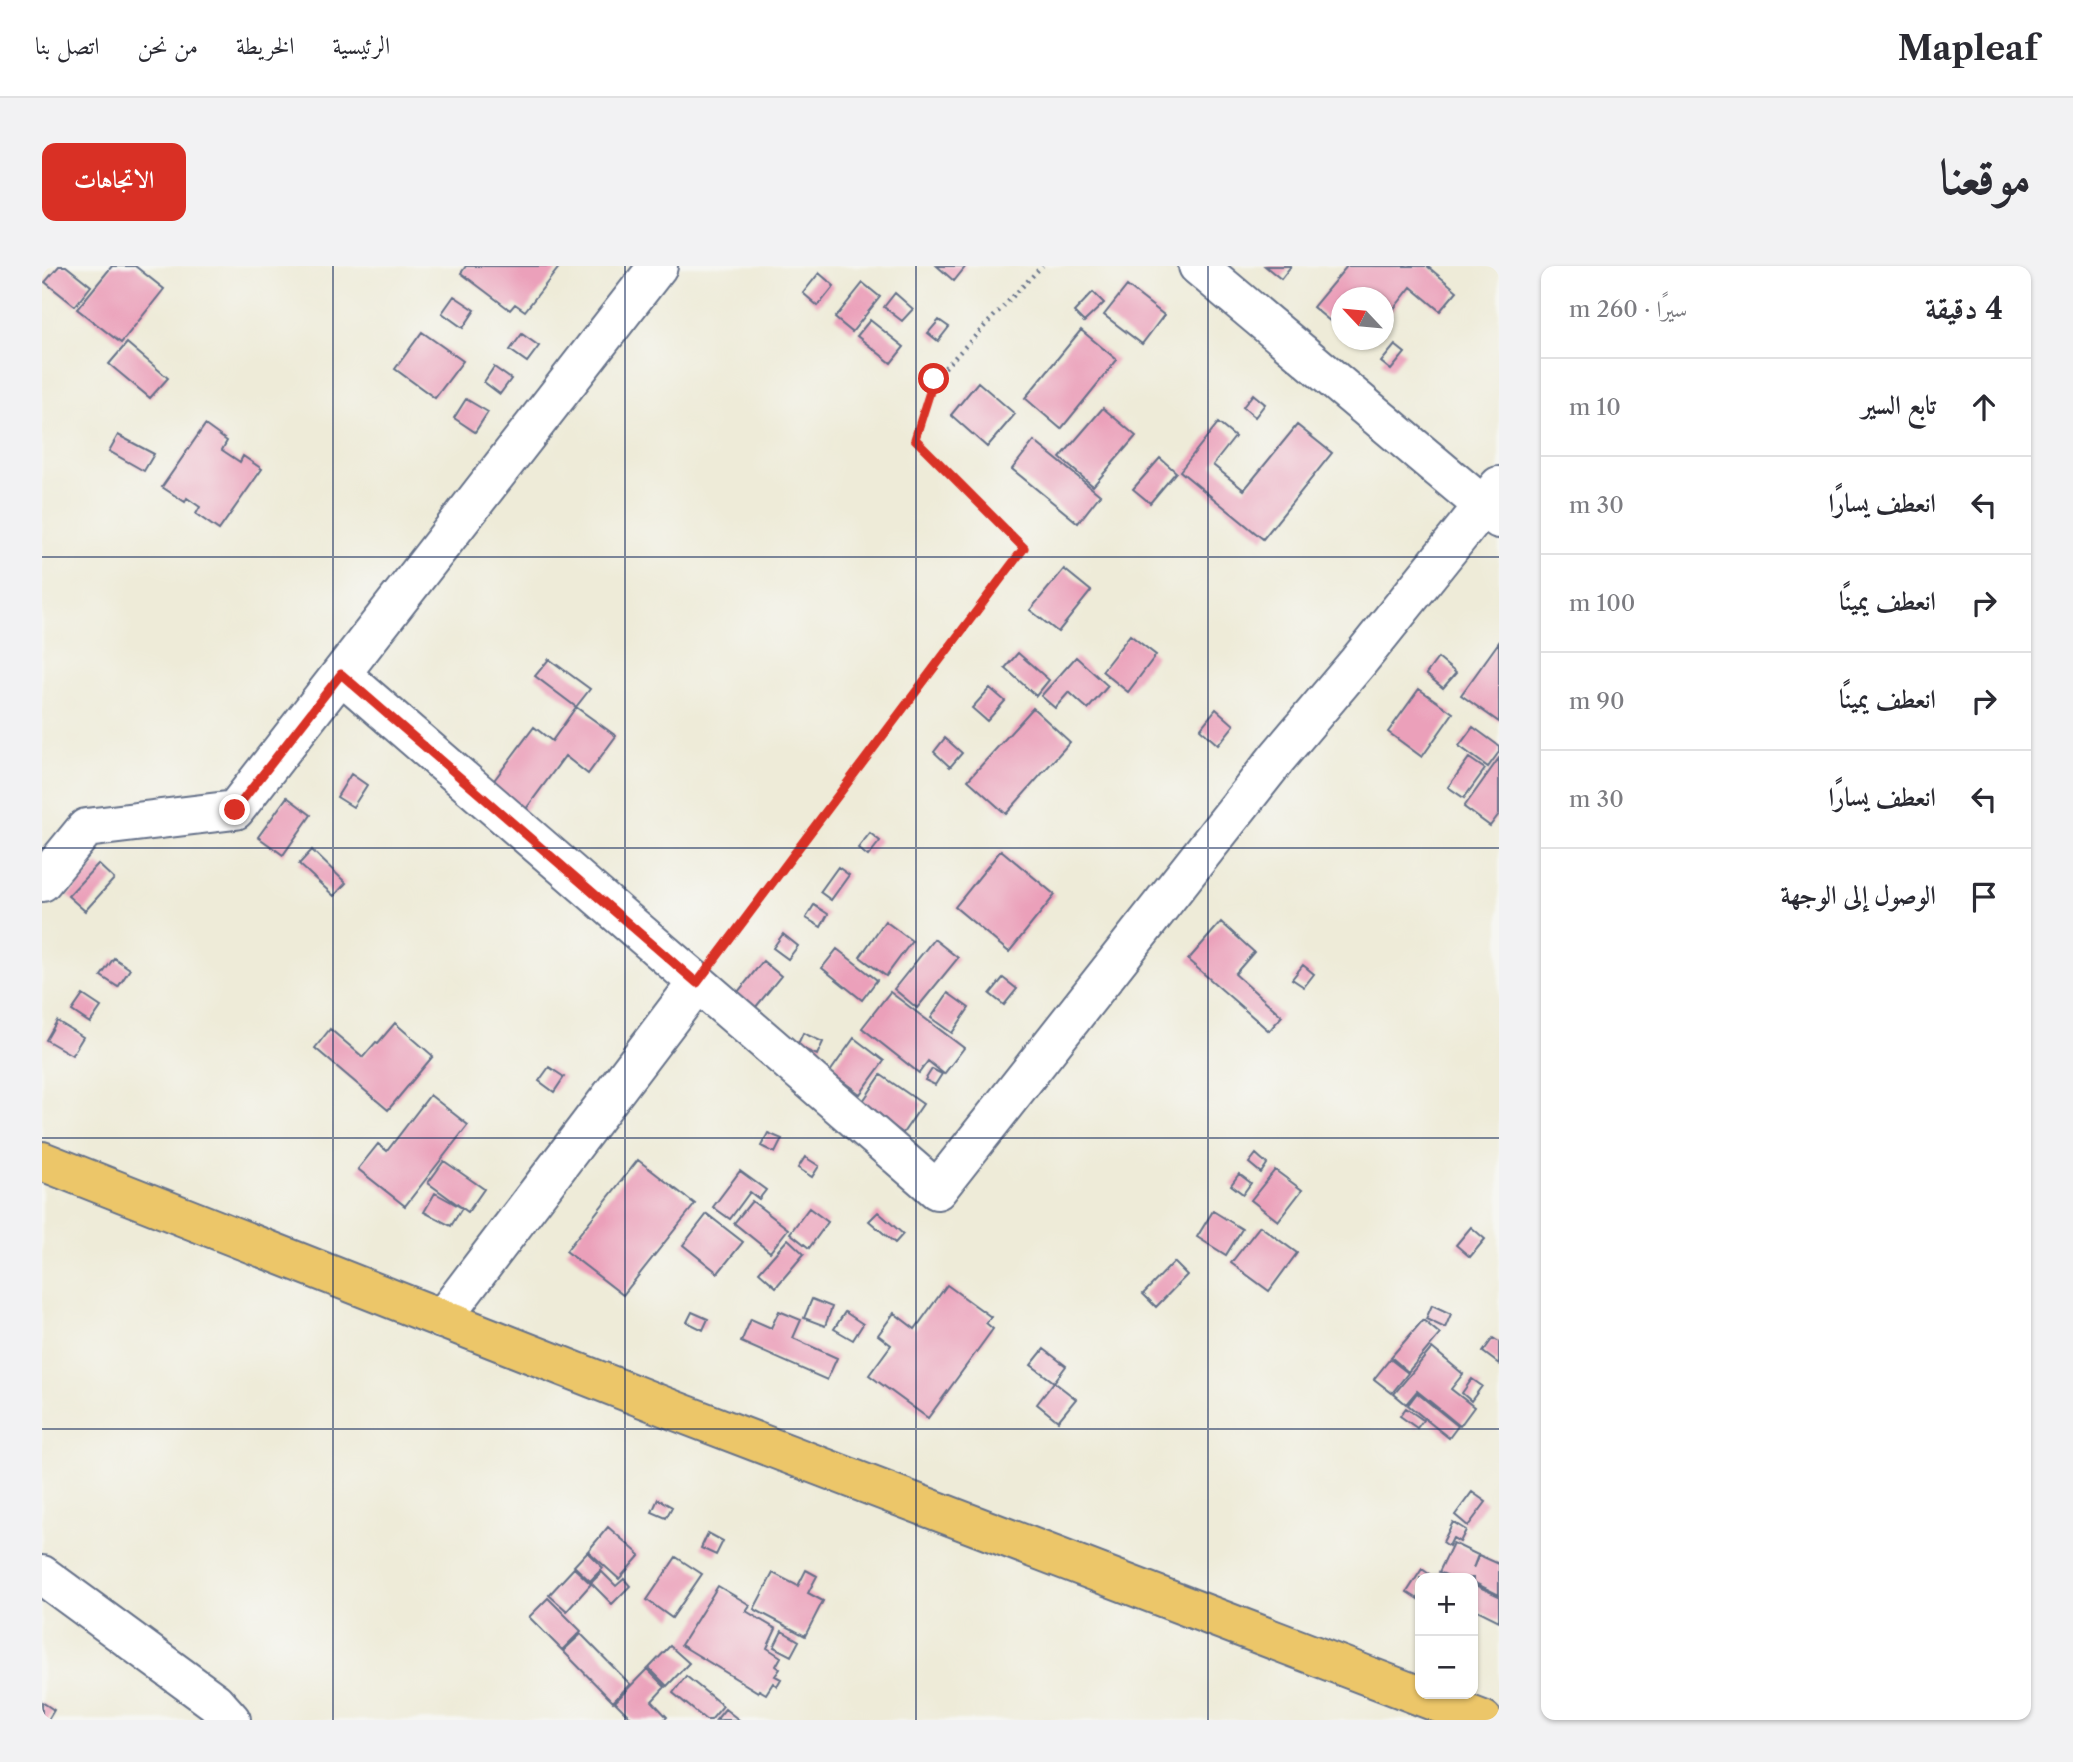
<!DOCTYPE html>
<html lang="ar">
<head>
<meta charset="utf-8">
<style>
	body { margin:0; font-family:"Libre Caslon Text",Amiri,serif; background:#f2f2f3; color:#2b2b33; direction:rtl }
	.controls { position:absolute; right:21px; bottom:21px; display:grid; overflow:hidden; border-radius:14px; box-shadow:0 2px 5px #0004 }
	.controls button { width:63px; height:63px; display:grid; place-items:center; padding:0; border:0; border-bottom:2px solid #e1e1e2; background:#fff; color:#2b2b33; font:35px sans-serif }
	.compass { position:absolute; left:1289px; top:21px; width:63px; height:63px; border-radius:50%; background:#fff; box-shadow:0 2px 5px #0004; rotate:296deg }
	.stop { position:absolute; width:21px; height:21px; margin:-16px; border:5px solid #d93025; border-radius:50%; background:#fff }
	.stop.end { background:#d93025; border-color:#fff; box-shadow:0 2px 7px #0008 }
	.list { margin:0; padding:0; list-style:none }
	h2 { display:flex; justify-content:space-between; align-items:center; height:91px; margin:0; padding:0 28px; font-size:30px }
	h2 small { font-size:23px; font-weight:400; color:#7c7c81 }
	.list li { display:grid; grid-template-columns:46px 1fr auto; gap:21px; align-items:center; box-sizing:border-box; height:98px; padding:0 28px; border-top:2px solid #e1e1e2 }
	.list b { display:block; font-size:26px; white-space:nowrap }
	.list em { font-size:23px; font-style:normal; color:#7c7c81 }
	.icon { flex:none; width:38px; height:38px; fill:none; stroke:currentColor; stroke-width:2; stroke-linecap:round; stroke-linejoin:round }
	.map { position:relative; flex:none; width:1457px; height:1454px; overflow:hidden; direction:ltr; border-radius:14px }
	header { display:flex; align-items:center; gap:42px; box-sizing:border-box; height:98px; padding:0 35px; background:#fff; border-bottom:2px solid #e1e1e2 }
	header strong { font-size:33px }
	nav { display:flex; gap:38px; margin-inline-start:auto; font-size:24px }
	.intro { display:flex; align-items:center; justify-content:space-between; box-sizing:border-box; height:168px; padding:0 42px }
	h1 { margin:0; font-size:49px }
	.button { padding:18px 32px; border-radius:14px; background:#d93025; color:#fff; font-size:24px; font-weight:700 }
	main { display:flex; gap:42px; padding:0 42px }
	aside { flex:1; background:#fff; border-radius:14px; box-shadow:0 2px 5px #0004 }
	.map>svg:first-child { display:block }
	.building { fill:#eba0ba }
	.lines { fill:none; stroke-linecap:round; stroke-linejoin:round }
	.minor-casing { stroke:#657189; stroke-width:42 }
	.major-casing { stroke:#657189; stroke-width:42 }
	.path { stroke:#657189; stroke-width:4.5; stroke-dasharray:2 5; stroke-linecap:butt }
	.minor { stroke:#fff; stroke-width:38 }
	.major { stroke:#ecc669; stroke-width:38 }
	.route { stroke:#d93025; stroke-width:9 }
	.grid { fill:none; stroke:#1b2f5e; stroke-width:2; stroke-opacity:0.55 }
</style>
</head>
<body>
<header>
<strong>Mapleaf</strong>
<nav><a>الرئيسية</a><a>الخريطة</a><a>من نحن</a><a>اتصل بنا</a></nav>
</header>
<div class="intro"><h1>موقعنا</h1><a class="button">الاتجاهات</a></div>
<main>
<aside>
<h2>4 دقيقة<small>سيرًا · 260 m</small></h2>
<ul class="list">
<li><svg class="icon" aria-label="ahead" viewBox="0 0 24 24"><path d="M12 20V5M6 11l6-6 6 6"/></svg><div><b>تابع السير</b></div><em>10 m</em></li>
<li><svg class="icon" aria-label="left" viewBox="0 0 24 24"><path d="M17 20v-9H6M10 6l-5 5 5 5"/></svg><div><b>انعطف يسارًا</b></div><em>30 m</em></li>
<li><svg class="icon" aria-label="right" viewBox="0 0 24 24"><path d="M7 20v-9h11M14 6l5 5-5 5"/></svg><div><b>انعطف يمينًا</b></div><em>100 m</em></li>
<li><svg class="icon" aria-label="right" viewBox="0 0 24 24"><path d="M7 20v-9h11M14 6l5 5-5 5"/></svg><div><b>انعطف يمينًا</b></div><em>90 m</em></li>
<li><svg class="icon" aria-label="left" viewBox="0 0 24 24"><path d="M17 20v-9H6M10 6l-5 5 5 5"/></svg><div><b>انعطف يسارًا</b></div><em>30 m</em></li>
<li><svg class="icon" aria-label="arrive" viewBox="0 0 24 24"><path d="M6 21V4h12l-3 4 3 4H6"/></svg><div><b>الوصول إلى الوجهة</b></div></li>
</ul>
</aside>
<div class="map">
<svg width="1457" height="1454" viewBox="0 0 1457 1454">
	<rect width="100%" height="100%" fill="#f6f6f2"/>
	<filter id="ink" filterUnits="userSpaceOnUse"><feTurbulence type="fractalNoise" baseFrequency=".0143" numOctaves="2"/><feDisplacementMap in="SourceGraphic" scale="14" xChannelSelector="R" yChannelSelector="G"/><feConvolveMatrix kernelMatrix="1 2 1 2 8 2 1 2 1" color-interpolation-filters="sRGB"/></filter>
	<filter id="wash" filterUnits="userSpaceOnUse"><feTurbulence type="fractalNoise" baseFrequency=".00686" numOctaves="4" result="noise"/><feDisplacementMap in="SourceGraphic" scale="28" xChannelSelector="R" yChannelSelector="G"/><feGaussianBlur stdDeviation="1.57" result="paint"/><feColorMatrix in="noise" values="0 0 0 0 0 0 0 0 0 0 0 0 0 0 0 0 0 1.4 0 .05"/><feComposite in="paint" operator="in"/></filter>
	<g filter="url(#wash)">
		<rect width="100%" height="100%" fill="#eeebd8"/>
		<g id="blocks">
			<path class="building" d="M17,0H24L49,20L33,40L3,16Z
				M70,0H93L122,23L79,77L35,43Z
				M424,0H518L483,45L473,38L468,44L419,7Z
				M895,0H924L912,15Z
				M1223,0H1249L1239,13Z
				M1305,0H1385L1415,25L1398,45L1369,21L1342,55V32H1300V65L1271,41Z
				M777,7L792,20L776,40L761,27Z
				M821,17L838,31L810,66L793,52Z
				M1085,20L1122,49L1100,78L1062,49Z
				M1051,26L1062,37L1042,56L1032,46Z
				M853,27L871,43L860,55L842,41Z
				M412,30L433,44L421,62L400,47Z
				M828,54L862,81L849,97L815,70Z
				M897,54L907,61L896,75L886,67Z
				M1039,64L1075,94L1019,163L983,132Z
				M380,66L421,95L393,132L353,103Z
				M480,68L497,80L485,96L468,84Z
				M85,77L126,112L108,132L67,98Z
				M1353,79L1363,87L1349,104L1339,96Z
				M452,101L469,113L458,128L442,116Z
				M936,116L973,148L945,181L909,149Z
				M1211,128L1223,138L1213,151L1201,141Z
				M424,133L446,146L433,166L412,152Z
				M1061,142L1094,170L1051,220L1018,192Z
				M1176,157L1193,171L1171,199L1202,224L1255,159L1290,187L1221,273L1138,205Z
				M163,159L185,175L180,184L198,196L201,190L220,203L177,264L154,248L158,241L145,232L143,236L120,221Z
				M76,169L112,188L102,205L67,185Z
				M992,175L1058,229L1036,257L970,203Z
				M1118,192L1134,206L1108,237L1091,223Z
				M1022,303L1049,325L1016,366L988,344Z
				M1088,369L1114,389L1086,426L1060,405Z
				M1457,376V456L1419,429Z
				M976,387L1007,414L994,430L963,402Z
				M1034,391L1066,420L1046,443L1027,426L1013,442L999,430Z
				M1396,392L1414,407L1401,422L1384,408Z
				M507,393L548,423L534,441L574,470L546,508L523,490L478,551L444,525L492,461L510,475L534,441L493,410Z
				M948,422L963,435L945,455L930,442Z
				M1377,423L1411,447L1380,491L1346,466Z
				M991,442L1028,476L964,548L926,514Z
				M1174,443L1192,459L1176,479L1158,463Z
				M1431,461L1457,480V486L1446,501L1417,480Z
				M903,472L920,487L908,501L892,486Z
				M1427,492L1443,503L1422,532L1406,521Z
				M1457,492V548L1448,560L1422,541Z
				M309,508L325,519L311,541L295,531Z
				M245,531L269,549L241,589L216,571Z
				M828,567L838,575L826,590L816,582Z
				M270,584L304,617L292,630L257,598Z
				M959,584L1013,629L967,686L913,641Z
				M56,598L72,613L43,645L26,630Z
				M796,601L807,609L789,634L778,626Z
				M772,639L786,648L779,661L764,652Z
				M843,655L870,675L844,710L818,691Z
				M1179,656L1212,686L1193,708L1240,750L1227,765L1146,694Z
				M741,668L756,680L746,693L731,682Z
				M892,673L916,692L875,742L852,723Z
				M795,683L835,714L820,734L780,702Z
				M72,692L88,703L76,721L59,710Z
				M721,695L739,710L709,747L691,732Z
				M1261,699L1272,708L1262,721L1250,713Z
				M961,712L975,723L962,739L948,728Z
				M848,726L922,782L902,808L886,795L877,807L820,762Z
				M906,727L927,742L910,767L889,752Z
				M41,729L59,741L48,757L30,745Z
				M15,755L41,771L30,789L4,774Z
				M353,757L391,790L346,844L273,782L288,763L321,791L334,776L336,777Z
				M761,767L781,776L775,789L755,780Z
				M812,772L842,795L818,828L788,806Z
				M507,801L522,811L512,826L497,815Z
				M890,803L900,808L893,819L883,814Z
				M839,809L881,838L861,867L819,838Z
				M388,829L426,859L363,940L316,903L336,878L345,885Z
				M726,867L740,873L733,887L719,880Z
				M1214,888L1225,898L1219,907L1207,897Z
				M763,891L777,900L770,911L756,902Z
				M596,894L653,938L581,1029L524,985Z
				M402,895L442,923L426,946L386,917Z
				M1233,904L1260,924L1236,955L1209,934Z
				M698,905L724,924L717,933L708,926L688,953L671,941Z
				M1197,908L1209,917L1201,928L1189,919Z
				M393,927L420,942L409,960L382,946Z
				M710,935L746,963L728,986L692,957Z
				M767,942L786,956L767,982L748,967Z
				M1171,945L1200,963L1184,989L1155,971Z
				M836,946L861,968L853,977L827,955Z
				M665,948L701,976L676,1007L641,979Z
				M1218,960L1255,987L1227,1025L1189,997Z
				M1429,961L1443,973L1428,991L1414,979Z
				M746,973L762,988L734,1021L717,1006Z
				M1132,996L1145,1009L1114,1041L1101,1028Z
				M905,1019L949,1051L944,1057L951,1063L886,1152L827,1109L849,1079L836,1069L852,1047L873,1063Z
				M770,1033L790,1041L783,1060L762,1052Z
				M1390,1039L1409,1048L1403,1062L1384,1053Z
				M737,1045L759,1054L751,1072L795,1092L785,1114L699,1076L709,1053L729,1062Z
				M650,1046L666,1053L661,1064L645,1056Z
				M803,1046L821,1058L811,1074L792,1063Z
				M1381,1054L1398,1068L1366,1106L1349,1091Z
				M1451,1072L1457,1076V1098L1441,1086Z
				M1390,1082L1421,1108L1409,1123L1432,1141L1418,1160L1375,1125L1364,1138L1352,1128Z
				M1002,1083L1024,1100L1012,1116L989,1099Z
				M1348,1093L1366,1107L1350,1127L1332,1113Z
				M1430,1113L1440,1120L1429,1135L1420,1127Z
				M1012,1116L1034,1133L1016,1155L995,1138Z
				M1375,1127L1416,1160L1407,1172L1366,1139Z
				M1364,1142L1381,1154L1375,1162L1358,1150Z
				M1430,1226L1444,1236L1426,1260L1413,1249Z
				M616,1233L630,1241L624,1252L610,1246Z
				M1411,1256L1424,1264L1418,1276L1411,1272L1407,1280L1401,1276Z
				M566,1261L598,1289L577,1313L546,1285Z
				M666,1267L681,1275L674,1289L659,1282Z
				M1411,1277L1436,1289L1431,1302L1437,1289L1457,1298V1329L1431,1316V1312H1411L1397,1306Z
				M545,1286L561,1302L548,1315L532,1300Z
				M634,1291L660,1308L630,1352L605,1334Z
				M532,1302L549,1318L525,1345L507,1329Z
				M1380,1303L1390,1310L1389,1312H1378V1329L1376,1333L1365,1326Z
				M764,1304L775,1310L766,1327L781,1335L763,1370L712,1343L731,1307L756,1320Z
				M560,1306L574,1320L582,1313L588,1320L570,1338L549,1317Z
				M1431,1318L1457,1330V1355L1431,1342Z
				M676,1320L708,1339L704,1345L734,1363L725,1382L739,1391L734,1400L738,1403L733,1410L739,1413L735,1420L731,1417L724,1428L717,1424L716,1426L639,1379Z
				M506,1332L539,1365L520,1384L487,1351Z
				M740,1365L757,1375L749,1390L732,1381Z
				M539,1368L588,1418L571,1436L521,1385Z
				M628,1380L647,1397L625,1420L607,1402Z
				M605,1403L623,1421L610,1435L625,1451L622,1454H591L573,1436Z
				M644,1410L681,1440L669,1454H664L631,1427Z
				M0,1436L12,1444L6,1454H0Z
				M683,1443L697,1454H674Z"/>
		</g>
	</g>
	<g filter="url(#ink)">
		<use href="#blocks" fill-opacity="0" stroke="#657189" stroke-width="2"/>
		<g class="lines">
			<g class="minor-casing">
				<path id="minor" d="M1156,0L1457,253
					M299,408L895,924L1235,492L1316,396L1457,220
					M0,616L44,562L193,544L616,0
					M400,1053L655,717
					M0,1309L173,1436L189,1454"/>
			</g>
			<g class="major-casing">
				<path id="major" d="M0,895L634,1145L1441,1454"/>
			</g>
			<path class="path" d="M677,688L983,282L873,173L892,113L1000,0"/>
			<use href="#minor" class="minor"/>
			<use href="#major" class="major"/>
		</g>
	</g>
	<g class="lines" filter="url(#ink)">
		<path class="route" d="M193,544L299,408L655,717L982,282L873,173L892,113"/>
	</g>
	<path class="grid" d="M291,0V1454M583,0V1454M874,0V1454M1166,0V1454M0,291H1457M0,582H1457M0,872H1457M0,1163H1457"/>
</svg>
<div class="controls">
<button>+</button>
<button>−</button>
</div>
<svg class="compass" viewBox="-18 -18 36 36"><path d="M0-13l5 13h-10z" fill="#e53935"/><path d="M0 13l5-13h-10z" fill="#7c7c81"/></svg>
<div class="stop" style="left:892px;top:113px"></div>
<div class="stop end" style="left:193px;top:544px"></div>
</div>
</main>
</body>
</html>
